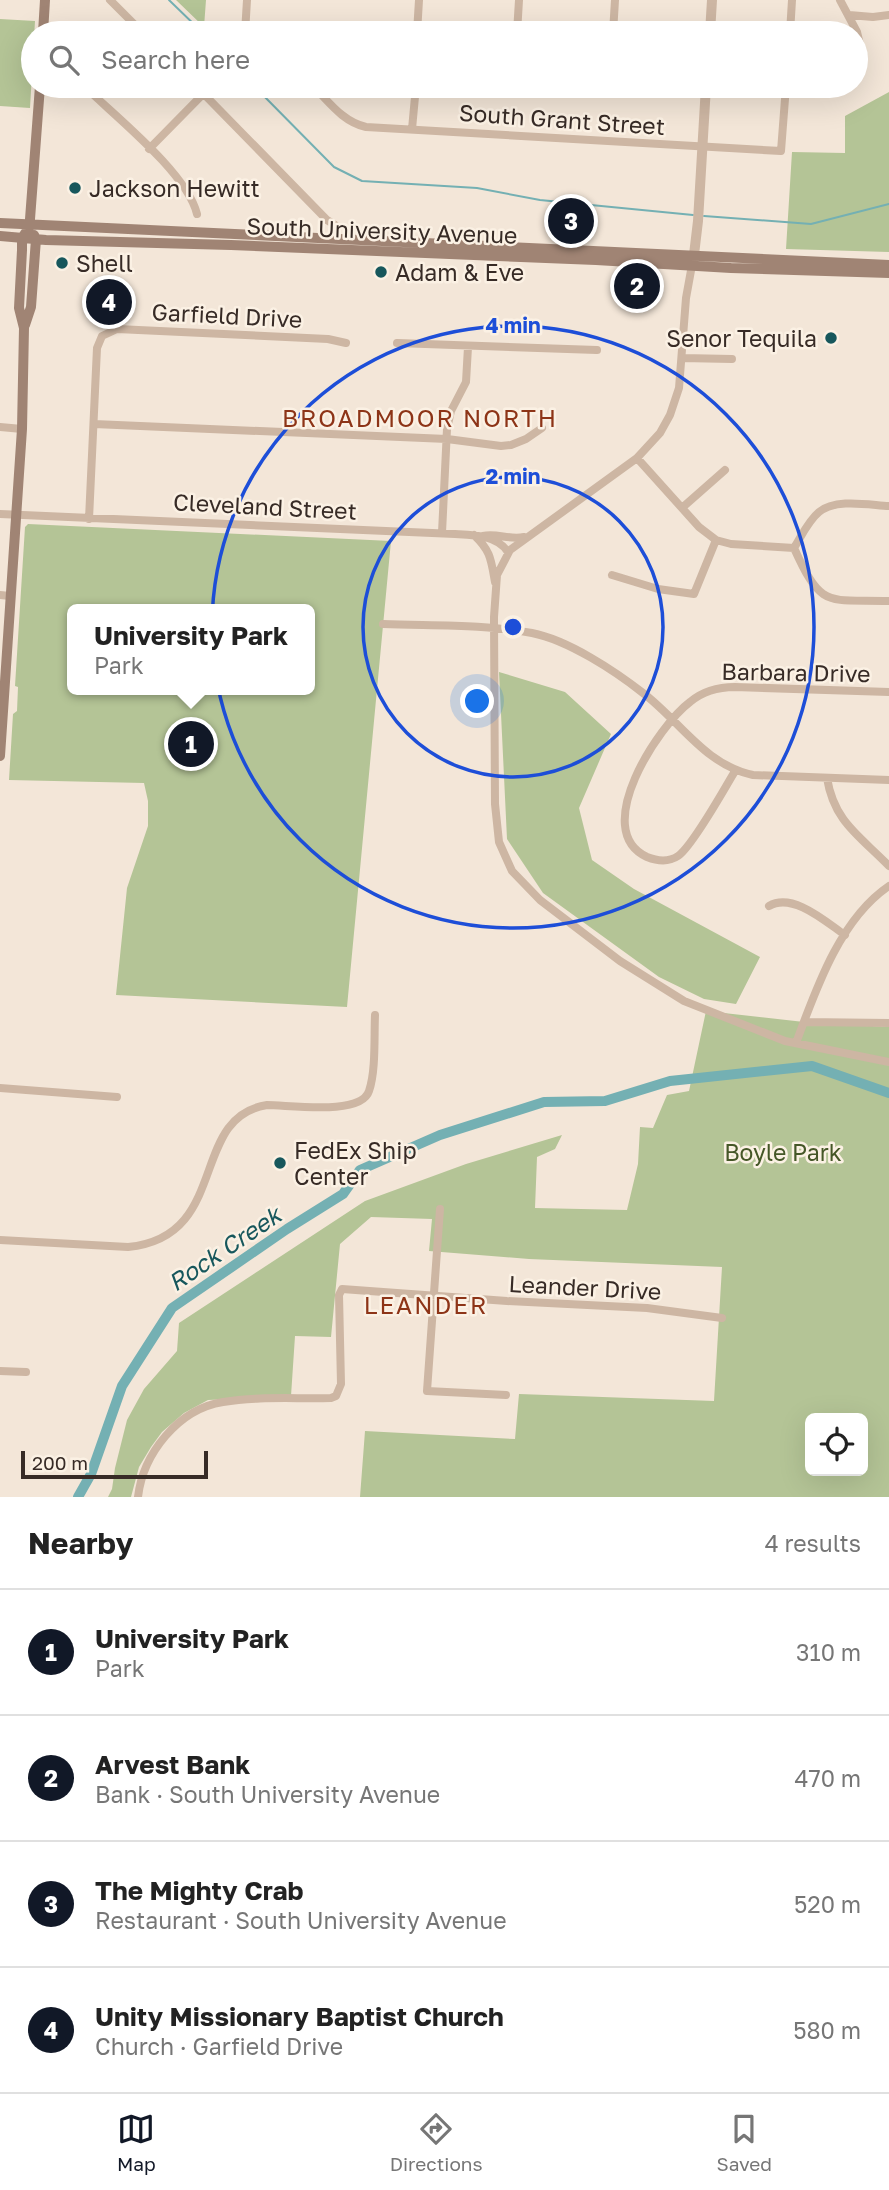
<!DOCTYPE html>
<html lang="en">
<head>
<meta charset="utf-8">
<style>
	body { margin:0; font-family:"Golos Text",sans-serif; background:#f2f2f2; color:#222 }
	.controls { position:absolute; right:21px; bottom:21px; display:grid; overflow:hidden; border-radius:10px; box-shadow:0 7px 28px #0002 }
	.controls button { width:63px; height:63px; display:grid; place-items:center; padding:0; border:0; border-bottom:2px solid #e0e0e0; background:#fff; color:#222; font:35px sans-serif }
	.scale { position:absolute; left:21px; bottom:18px; width:187px; box-sizing:border-box; padding-left:7px; border:4px solid #372b26; border-top:0; font-size:19px; line-height:24px; white-space:nowrap; color:#372b26; -webkit-text-stroke:5px #fbf1e4; paint-order:stroke }
	.you { position:absolute; left:478px; top:702px; width:24px; height:24px; margin:-18px; border:5px solid #fff; border-radius:50%; background:#1a73e8; box-shadow:0 0 0 10px #1a73e833 }
	.badge { display:grid; place-items:center; width:46px; height:46px; border-radius:50%; background:#111827; color:#fff; font-size:23px; font-weight:700 }
	.pin { position:absolute; translate:-50% -50%; border:4px solid #fff; box-shadow:0 2px 7px #0006 }
	.popup { position:absolute; left:67px; top:604px; width:248px; height:91px; box-sizing:border-box; display:grid; place-content:center; border-radius:10px; background:#fff; filter:drop-shadow(0 2px 5px #0005); font-size:23px; white-space:nowrap; color:#767676 }
	.popup b { font-size:26px; color:#222 }
	.popup::after { content:''; position:absolute; left:50%; top:100%; margin-left:-14px; border:14px solid transparent; border-top-color:#fff }
	.list { margin:0; padding:0; list-style:none }
	h2 { display:flex; justify-content:space-between; align-items:center; height:91px; margin:0; padding:0 28px; font-size:30px }
	h2 small { font-size:23px; font-weight:400; color:#767676 }
	.list li { display:grid; grid-template-columns:46px 1fr auto; gap:21px; align-items:center; box-sizing:border-box; height:126px; padding:0 28px; border-top:2px solid #e0e0e0 }
	.list b { display:block; font-size:26px; white-space:nowrap }
	.list p { margin:0; font-size:23px; white-space:nowrap; color:#767676 }
	.list em { font-size:23px; font-style:normal; color:#767676 }
	.icon { flex:none; width:38px; height:38px; fill:none; stroke:currentColor; stroke-width:2; stroke-linecap:round; stroke-linejoin:round }
	.map { position:relative; flex:none; width:889px; height:1497px; overflow:hidden }
	.search { position:absolute; background:#fff; box-shadow:0 7px 28px #0002; left:21px; right:21px; top:21px; height:77px; display:flex; align-items:center; gap:18px; box-sizing:border-box; padding:0 24px; border-radius:38px; color:#767676; font-size:26px }
	.sheet { height:595px; background:#fff }
	nav { display:flex; justify-content:space-around; align-items:center; box-sizing:border-box; height:98px; border-top:2px solid #e0e0e0; background:#fff; font-size:19px; color:#767676 }
	nav a { display:grid; justify-items:center; gap:4px }
	nav .on { color:#111827 }
	.map>svg:first-child { display:block }
	.green { fill:#b4c496; fill-rule:evenodd }
	.lines { fill:none; stroke-linecap:round; stroke-linejoin:round }
	.stream { stroke:#74b0b3; stroke-width:2 }
	.river { stroke:#74b0b3; stroke-width:10 }
	.minor { stroke:#cdb6a3; stroke-width:8 }
	.tertiary { stroke:#cdb6a3; stroke-width:10 }
	.secondary { stroke:#a08474; stroke-width:10 }
	.ring { fill:none; stroke:#1d4ed8; stroke-width:3.5 }
	.poi-dot { fill:#17575c; stroke:#fbf1e4; stroke-width:2.5 }
	.labels { text-anchor:middle; dominant-baseline:central; stroke-width:5; stroke-linejoin:round; paint-order:stroke }
	.street-label { font-size:23px; fill:#372b26; stroke:#fbf1e4 }
	.poi-label { font-size:23px; fill:#372b26; stroke:#fbf1e4; text-anchor:start }
	.park-label { font-size:23px; fill:#455727; stroke:#fbf1e4 }
	.neighbourhood-label { font-size:24px; letter-spacing:2px; fill:#8d3417; stroke:#fbf1e4 }
	.water-label { font-size:24px; font-style:italic; fill:#17575c; stroke:#fbf1e4 }
	.centre { fill:#1d4ed8; stroke:#fbf1e4; stroke-width:3.5 }
	.ring-label { font-size:21px; text-anchor:middle; font-weight:bold; fill:#1d4ed8; stroke:#fbf1e4; stroke-width:5; stroke-linejoin:round; paint-order:stroke }
</style>
</head>
<body>
<div class="map">
<svg width="889" height="1497" viewBox="0 0 889 1497">
	<rect width="100%" height="100%" fill="#f3e6d8"/>
	<path class="green" d="M176,0H206L204,27Z
		M0,19L35,21L30,108L0,106Z
		M889,92V252L786,249L792,152L845,153V116Z
		M28,524L391,541L347,1007L116,995L127,888L148,826V801L144,783L9,780L13,714L17,711L18,687L15,686L25,527ZM72,609H310V690H72Z
		M499,672L565,692L611,734L579,808L592,860L634,889L760,957L736,1004L704,999L659,977L543,893L507,839Z
		M706,1011L804,1022L889,1027V1497H360L365,1431L515,1439L519,1394L714,1401L722,1267L529,1259L429,1251L432,1219L371,1217L340,1244L331,1337L295,1336L291,1396L208,1400L184,1413L162,1432L151,1447L139,1467L131,1497H108L112,1489L115,1468L127,1420L144,1389L177,1351L179,1323L365,1201L466,1164L562,1135L555,1149L537,1157L535,1208L627,1210L638,1164L640,1127L653,1128L667,1095L689,1091ZM810,1418H863V1471H810Z"/>
	<g class="lines">
		<path class="stream" d="M169,0L203,33
			M254,86L334,167L362,181L477,188L540,200L693,215
			M704,216L811,224L889,204"/>
		<path class="river" d="M78,1497L91,1474L122,1386L172,1308L287,1229L343,1194L360,1170L440,1135L544,1102L605,1101L670,1081L812,1066L889,1093"/>
		<path class="minor" d="M110,0L143,33
			M840,0L857,32L861,49
			M849,15L873,17L889,15
			M246,31L319,33
			M245,33L247,0
			M417,33L419,0
			M517,33L519,0
			M613,33L615,0
			M790,33L792,0
			M84,86C116,117 187,173 197,214
			M196,86L327,220L335,225
			M313,86C329,102 343,122 366,127L781,151L786,86
			M412,129L416,86
			M149,149L211,86
			M692,265L686,298L679,388L670,415L660,433L637,458L510,550L497,575L494,617L495,804L499,842L512,871L540,900L620,961L684,1001L785,1041L889,1062
			M397,343L597,350
			M682,358L732,359
			M94,424L447,439L501,446L511,445L526,439L542,428
			M0,427L22,429
			M637,458L699,527L716,540L731,544L794,548
			M683,507L725,470
			M0,514L455,534C473,535 497,535 508,552
			M89,519L97,348L102,336L117,329L328,339L346,343
			M442,533L447,429L451,411L466,382L468,347
			M474,535C491,551 491,560 495,582
			M483,536C497,533 509,540 524,537
			M794,548C822,610 827,599 889,601
			M794,548C801,537 808,521 819,512C836,498 869,505 889,506
			M612,575L658,589L694,594L716,540
			M0,595L10,596
			M383,624C432,626 483,624 532,633C568,640 615,671 643,693C680,721 705,765 753,775L889,780
			M735,771C725,788 692,847 678,856C669,862 657,861 647,857C589,830 659,725 690,702C703,691 718,687 735,687L889,692
			M827,778C834,822 860,836 889,866
			M769,906C793,892 826,922 845,935
			M804,1022L889,1023
			M796,1043C816,989 840,919 889,886
			M0,1088L117,1097
			M440,1209L427,1391L506,1395
			M0,1240L128,1247C231,1237 188,1117 267,1105C290,1105 361,1116 369,1091C376,1071 374,1037 375,1015
			M0,1371L26,1372
			M138,1497C143,1454 178,1409 223,1402C258,1396 295,1399 331,1398L336,1396L341,1384L339,1295L342,1289L507,1301L647,1308L722,1318"/>
		<path class="tertiary" d="M710,33L712,0
			M693,263L698,221L706,86"/>
		<path class="secondary" d="M43,33L45,0
			M0,223L889,265
			M0,236L46,240L231,245L596,260L731,268L889,273
			M25,325L31,307L36,239L34,235
			M0,756L22,429L24,328L19,308L22,250V238L30,226V219L40,86"/>
	</g>
	<g class="ring">
		<circle cx="513" cy="627" r="150"/>
		<circle cx="513" cy="627" r="301"/>
	</g>
	<g class="poi-dot">
		<circle cx="75" cy="188" r="7"/>
		<circle cx="62" cy="263" r="7"/>
		<circle cx="381" cy="272" r="7"/>
		<circle cx="831" cy="338" r="7"/>
		<circle cx="280" cy="1163" r="7"/>
	</g>
	<g class="labels">
		<g class="street-label">
			<text transform="translate(562 119) rotate(4)">South Grant Street</text>
			<text transform="translate(382 230) rotate(2)">South University Avenue</text>
			<text transform="translate(227 315) rotate(3)">Garfield Drive</text>
			<text transform="translate(265 506) rotate(3)">Cleveland Street</text>
			<text transform="translate(796 672) rotate(1)">Barbara Drive</text>
			<text transform="translate(585 1287) rotate(3)">Leander Drive</text>
		</g>
		<g class="poi-label">
			<text x="89" y="188">Jackson Hewitt</text>
			<text x="76" y="263">Shell</text>
			<text x="395" y="272">Adam &amp; Eve</text>
			<text x="817" y="338" text-anchor="end">Senor Tequila</text>
			<text x="294" y="1150">FedEx Ship<tspan x="294" dy="26">Center</tspan></text>
		</g>
		<g class="park-label">
			<text x="783" y="1152">Boyle Park</text>
		</g>
		<g class="neighbourhood-label">
			<text x="420" y="417">BROADMOOR NORTH</text>
			<text x="426" y="1304">LEANDER</text>
		</g>
		<g class="water-label">
			<text transform="translate(224 1248) rotate(-34)">Rock Creek</text>
		</g>
	</g>
	<circle cx="513" cy="627" r="10" class="centre"/>
	<g class="ring-label">
		<text x="513" y="333">4 min</text>
		<text x="513" y="484">2 min</text>
	</g>
</svg>
<div class="controls">
<button><svg class="icon" aria-label="locate" viewBox="0 0 24 24"><circle cx="12" cy="12" r="6"/><path d="M12 2v4M12 18v4M2 12h4M18 12h4"/></svg></button>
</div>
<div class="scale">200 m</div>
<div class="you"></div>
<div class="pin badge" style="left:191px;top:744px">1</div>
<div class="popup"><b>University Park</b>Park</div>
<div class="pin badge" style="left:637px;top:286px">2</div>
<div class="pin badge" style="left:571px;top:221px">3</div>
<div class="pin badge" style="left:109px;top:302px">4</div>
<div class="search"><svg class="icon" aria-label="search" viewBox="0 0 24 24"><circle cx="10" cy="10" r="6"/><path d="M15 15l6 6"/></svg>Search here</div>
</div>
<section class="sheet">
<h2>Nearby<small>4 results</small></h2>
<ul class="list">
<li><span class="badge">1</span><div><b>University Park</b><p>Park</p></div><em>310 m</em></li>
<li><span class="badge">2</span><div><b>Arvest Bank</b><p>Bank · South University Avenue</p></div><em>470 m</em></li>
<li><span class="badge">3</span><div><b>The Mighty Crab</b><p>Restaurant · South University Avenue</p></div><em>520 m</em></li>
<li><span class="badge">4</span><div><b>Unity Missionary Baptist Church</b><p>Church · Garfield Drive</p></div><em>580 m</em></li>
</ul>
</section>
<nav>
<a class="on"><svg class="icon" aria-label="map" viewBox="0 0 24 24"><path d="M3 6l6-2 6 2 6-2v14l-6 2-6-2-6 2zM9 4v14M15 6v14"/></svg>Map</a>
<a><svg class="icon" aria-label="directions" viewBox="0 0 24 24"><path d="M12 3l9 9-9 9-9-9zM9 14v-3h6M13 9l2 2-2 2"/></svg>Directions</a>
<a><svg class="icon" aria-label="saved" viewBox="0 0 24 24"><path d="M7 4h10v16l-5-4-5 4z"/></svg>Saved</a>
</nav>
</body>
</html>
